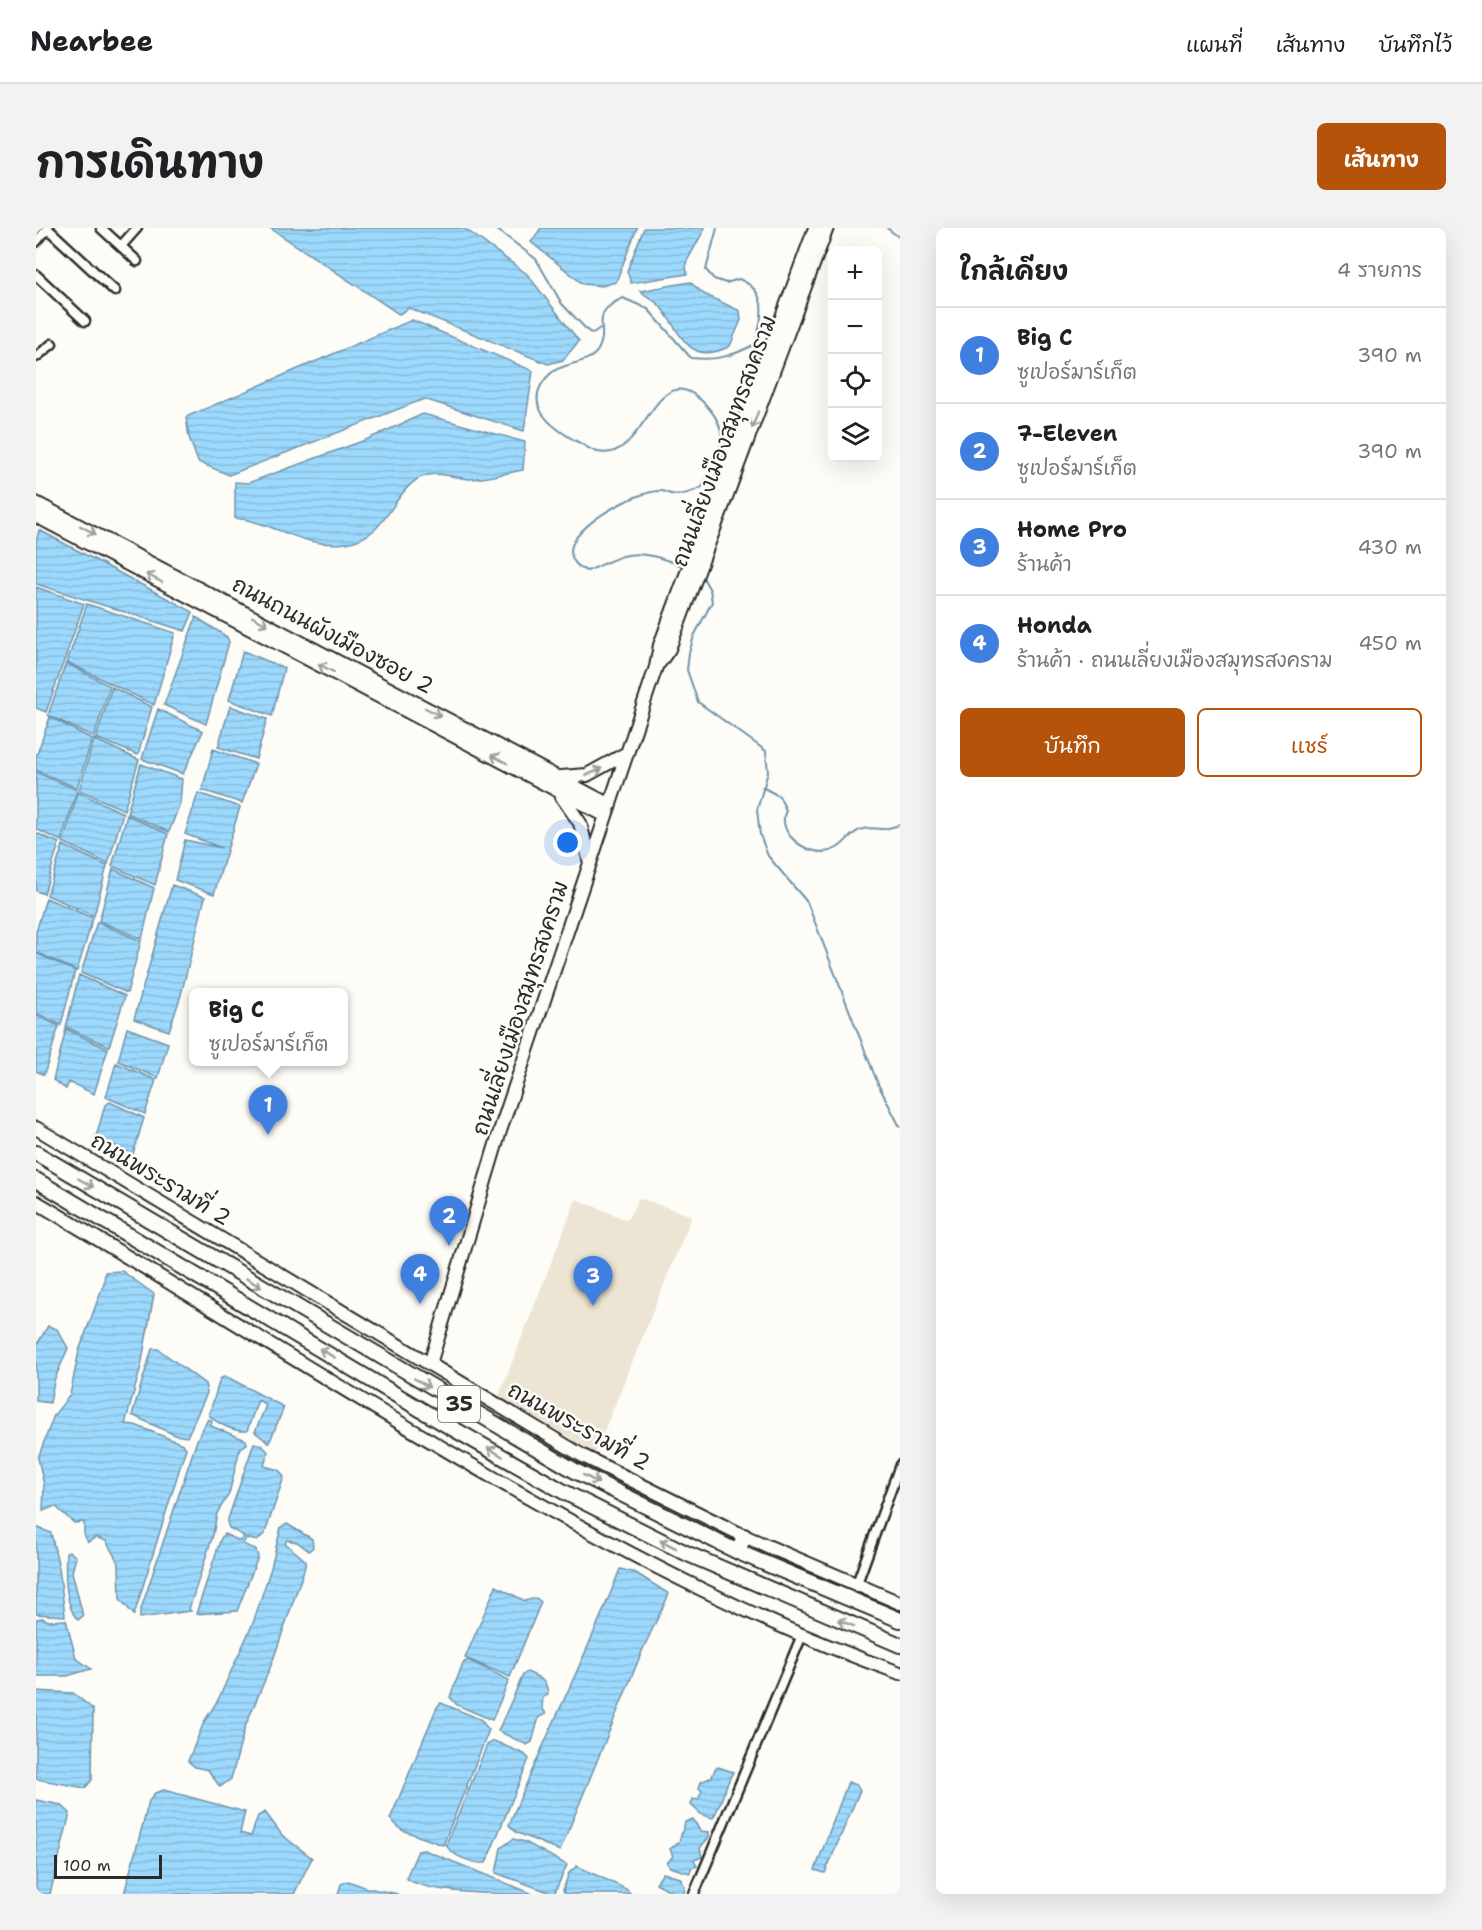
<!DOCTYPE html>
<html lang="th">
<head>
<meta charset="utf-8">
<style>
	body { margin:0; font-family:"Shantell Sans","Playpen Sans Thai",sans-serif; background:#f2f2f2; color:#202124 }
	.controls { position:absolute; right:18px; top:18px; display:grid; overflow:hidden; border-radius:9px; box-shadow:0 6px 24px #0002 }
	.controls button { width:54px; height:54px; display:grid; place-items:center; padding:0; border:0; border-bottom:2px solid #e0e0e0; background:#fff; color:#202124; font:30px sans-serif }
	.scale { position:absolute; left:18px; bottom:15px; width:108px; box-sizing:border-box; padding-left:6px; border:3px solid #2b2b2b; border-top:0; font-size:16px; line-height:21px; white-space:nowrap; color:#2b2b2b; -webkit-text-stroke:4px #fdfcf7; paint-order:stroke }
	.you { position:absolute; left:532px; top:615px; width:21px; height:21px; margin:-15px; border:4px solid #fff; border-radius:50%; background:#1a73e8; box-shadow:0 0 0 9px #1a73e833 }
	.badge { display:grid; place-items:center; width:39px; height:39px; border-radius:50%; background:#b45309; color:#fff; font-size:20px; font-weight:700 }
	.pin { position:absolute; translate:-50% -50px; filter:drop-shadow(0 2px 3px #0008) }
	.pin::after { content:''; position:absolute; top:32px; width:21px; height:18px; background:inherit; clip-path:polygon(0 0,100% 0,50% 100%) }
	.popup { position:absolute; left:153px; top:760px; width:159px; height:78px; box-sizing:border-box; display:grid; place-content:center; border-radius:9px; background:#fff; filter:drop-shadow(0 2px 4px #0005); font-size:20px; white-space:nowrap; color:#757577 }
	.popup b { font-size:22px; color:#202124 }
	.popup::after { content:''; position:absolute; left:50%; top:100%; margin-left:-12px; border:12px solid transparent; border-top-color:#fff }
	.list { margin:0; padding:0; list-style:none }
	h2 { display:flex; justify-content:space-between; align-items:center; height:78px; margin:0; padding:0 24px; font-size:26px }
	h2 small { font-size:20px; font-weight:400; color:#757577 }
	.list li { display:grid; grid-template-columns:39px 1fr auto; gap:18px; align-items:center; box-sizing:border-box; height:96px; padding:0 24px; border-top:2px solid #e0e0e0 }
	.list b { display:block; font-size:22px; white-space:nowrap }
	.list p { margin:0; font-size:20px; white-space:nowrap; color:#757577 }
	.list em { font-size:20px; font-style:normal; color:#757577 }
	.actions { display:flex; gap:12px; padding:18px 24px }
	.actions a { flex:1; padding:14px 0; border:2px solid #b45309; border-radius:9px; text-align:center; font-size:21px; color:#b45309 }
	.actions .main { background:#b45309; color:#fff }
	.icon { flex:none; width:33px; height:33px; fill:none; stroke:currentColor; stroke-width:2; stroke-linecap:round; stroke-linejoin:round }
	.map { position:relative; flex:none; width:864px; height:1666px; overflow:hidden; border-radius:9px }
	header { display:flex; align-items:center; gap:36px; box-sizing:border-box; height:84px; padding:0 30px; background:#fff; border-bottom:2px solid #e0e0e0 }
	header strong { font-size:28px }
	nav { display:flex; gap:33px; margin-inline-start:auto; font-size:21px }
	.intro { display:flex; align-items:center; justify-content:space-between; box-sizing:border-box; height:144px; padding:0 36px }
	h1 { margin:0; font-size:42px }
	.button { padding:15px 27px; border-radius:9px; background:#b45309; color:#fff; font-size:21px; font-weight:700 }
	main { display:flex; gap:36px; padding:0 36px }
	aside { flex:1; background:#fff; border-radius:9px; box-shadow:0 6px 24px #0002 }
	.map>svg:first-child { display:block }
	.built { fill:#ede5d3 }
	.water { fill:url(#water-rules); stroke:#6f93a9; stroke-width:1.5 }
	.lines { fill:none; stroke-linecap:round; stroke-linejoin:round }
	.stream { stroke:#6f93a9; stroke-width:2 }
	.minor-casing { stroke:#2b2b2b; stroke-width:13 }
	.secondary-casing { stroke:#2b2b2b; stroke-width:16 }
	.trunk-casing { stroke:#2b2b2b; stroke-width:18 }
	.minor { stroke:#fdfcf7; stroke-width:8 }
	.secondary { stroke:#fdfcf7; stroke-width:12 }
	.trunk { stroke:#fdfcf7; stroke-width:14 }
	.oneway { stroke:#9e9e9b }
	.labels { text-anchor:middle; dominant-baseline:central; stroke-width:5; stroke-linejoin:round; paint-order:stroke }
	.shield { fill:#fdfcf7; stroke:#6a6a68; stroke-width:1.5 }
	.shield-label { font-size:21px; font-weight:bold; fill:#2b2b2b }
	.street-label { font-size:22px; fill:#2b2b2b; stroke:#fdfcf7 }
</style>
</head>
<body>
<header>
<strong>Nearbee</strong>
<nav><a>แผนที่</a><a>เส้นทาง</a><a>บันทึกไว้</a></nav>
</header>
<div class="intro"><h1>การเดินทาง</h1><a class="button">เส้นทาง</a></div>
<main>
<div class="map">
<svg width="864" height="1666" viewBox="0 0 864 1666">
	<defs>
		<pattern id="water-rules" width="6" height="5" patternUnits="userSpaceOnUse" patternTransform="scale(1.5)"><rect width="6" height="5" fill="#9cd9fd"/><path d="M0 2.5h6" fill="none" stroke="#87bad9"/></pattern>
	</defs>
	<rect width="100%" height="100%" fill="#fdfcf7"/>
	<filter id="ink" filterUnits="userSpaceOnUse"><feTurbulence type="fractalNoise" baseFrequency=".0167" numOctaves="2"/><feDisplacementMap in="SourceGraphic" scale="12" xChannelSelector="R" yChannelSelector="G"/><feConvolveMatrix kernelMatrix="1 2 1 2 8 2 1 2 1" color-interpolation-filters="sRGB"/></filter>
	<g filter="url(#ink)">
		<path class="built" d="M603,970L656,988L559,1225L463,1168L540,971L591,992Z"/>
		<path class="water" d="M234,0H428L491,46L543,113L527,132L512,136L373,80L363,86Z
			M505,0H601L580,54L566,58L547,56L495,14Z
			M608,0H669L650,35L651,46L595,55L591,43Z
			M654,54L668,66L704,83L705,92L694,118C651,140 646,104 623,77C618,72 610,68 604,63Z
			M376,92L497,143L488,203L388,171L193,247L162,234L153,209L150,189Z
			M387,186L489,214L487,242C470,245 451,251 433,251C419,250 401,243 388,248C355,261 355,308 310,315C266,321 239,294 199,290V254L212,255L332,211Z
			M3,302L157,384L149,403L0,356V314Z
			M0,359L48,376L10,484L0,480Z
			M51,376L139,405L118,477L31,434Z
			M160,389L191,409L193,414L170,496L128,477Z
			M207,423L248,440L236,488L193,472Z
			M30,435L74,458L58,509L12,487Z
			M76,459L116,479L102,527L60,510Z
			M194,478L231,491L220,531L182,519Z
			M122,481L167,503L147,546L106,531Z
			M14,489L56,511L41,560L0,542V529Z
			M58,511L103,532L88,582L43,562Z
			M177,521L220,536L206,575L166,562Z
			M105,536L146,551L144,575L133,604L91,585Z
			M0,544L41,562L25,613L0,601Z
			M42,564L87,585L72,636L27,614Z
			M162,565L204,579L178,666L139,652L149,612L186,620L149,606Z
			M91,587L132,606L119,657L76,638Z
			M0,605L23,615L8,666L0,663Z
			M27,617L71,638L58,688L11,667Z
			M77,641L118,660L106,711L63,693Z
			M136,657L169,669L145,767L133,803L98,791Z
			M10,670L57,690L41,743L0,724V704Z
			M61,694L105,713L91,765L45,745Z
			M0,725L39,743L25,797L0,785Z
			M43,747L89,768L73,819L30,799Z
			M0,787L23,798L8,847L0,843Z
			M91,800L132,815L122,850L82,833Z
			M30,801L72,821L58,866L33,854L30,861L17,852Z
			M80,835L120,852L109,886L70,869Z
			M74,874L108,890L97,926L60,909L69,877Z
			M86,1043L118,1066L105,1138L89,1196L99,1197L147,1216L150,1220L98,1387L84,1371L83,1336L70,1313L60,1309L52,1314L48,1307V1294L38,1295L19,1278L7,1283L8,1257L2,1230L18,1187L34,1167L43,1123L68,1055L69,1044Z
			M12,1098L21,1101L32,1120L18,1153L14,1175L0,1173V1118Z
			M116,1121H122L169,1156L171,1165L151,1209L139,1207L96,1187Z
			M189,1148L248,1179L233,1215L219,1204L230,1177L222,1172L211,1203C199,1204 181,1196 173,1187L184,1151Z
			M172,1191L176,1193L175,1198L210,1212L211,1216L204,1220L193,1266L181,1285L177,1307L153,1381L155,1383L104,1390V1384L161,1212Z
			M218,1215L226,1217L232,1224L228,1238L243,1242L248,1249L229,1305L221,1313L210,1310L207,1316L220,1322L222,1329L201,1383L160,1386L185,1310L188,1306L204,1313L208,1308L193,1300L191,1294Z
			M251,1296L276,1311L277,1319L273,1323L261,1314L251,1312L249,1315L270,1333L268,1342L236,1435L209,1499L195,1551L184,1559L172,1542L159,1539L152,1533L168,1494L182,1472L217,1395L235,1340L245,1299Z
			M0,1299L15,1305L23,1340L29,1388L0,1386Z
			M33,1323L40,1329L36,1344L47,1388L42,1392C28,1378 29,1344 30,1325Z
			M584,1341L600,1345L633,1366L607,1421L524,1623L480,1604L473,1597C508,1510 551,1428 584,1341Z
			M460,1358L489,1373L500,1370L505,1374L474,1449L429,1430Z
			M7,1390L12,1393L30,1392L40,1430L55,1441L31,1448H0V1391Z
			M432,1432L473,1452L456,1492L421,1477L414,1469L427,1435Z
			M491,1444C503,1449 512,1453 512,1467L507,1469L506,1479L510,1486L503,1489L496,1514L491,1517L462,1503L487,1447Z
			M0,1463L37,1465L57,1481L56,1552L49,1560L0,1551Z
			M405,1475L444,1491L453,1502L407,1617L366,1602L354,1591L401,1479Z
			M458,1513L488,1526L493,1531L452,1630L450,1635C438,1636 414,1628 410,1616L451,1517Z
			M682,1539L697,1544C689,1557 686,1575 677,1590L666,1587L655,1577L657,1571L662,1572L666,1563L663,1560L665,1554L676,1549L679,1541Z
			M812,1554L821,1557L824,1562L789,1645L779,1642Z
			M128,1562L209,1584L204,1605L215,1608L222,1588L229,1584L246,1607L276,1630L258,1666H88L113,1573L119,1565Z
			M0,1572L25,1577L34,1585L14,1666H0Z
			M657,1591L664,1603L673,1604V1609L664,1620L666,1629L658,1632L661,1638L655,1640L654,1645L634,1639L631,1635L637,1628L634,1621L643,1614L649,1594Z
			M477,1611L489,1614L531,1637L518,1666L460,1645L465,1620Z
			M388,1622L497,1666C466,1666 389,1666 370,1650L382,1623Z
			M541,1638L590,1661L595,1666H529L527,1662L533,1645Z
			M627,1645L644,1650L649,1659L648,1666H640L620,1655Z
			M312,1653L331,1660L362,1666H302L305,1656Z"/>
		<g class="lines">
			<path class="stream" d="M459,0L500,31L526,76L553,104L557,105L564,100
				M851,0L864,10
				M649,339C631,332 607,322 587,328C575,331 563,339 551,343C542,340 535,332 535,323C535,298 603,261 626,263C627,263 634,266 635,266C645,268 658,264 666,259C676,241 687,227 685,205C684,194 675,182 667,174C618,125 610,235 562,224C556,223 548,217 542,214C516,200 483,176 514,146C526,134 553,137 562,122C575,99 550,87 587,70L612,81L655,130C680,133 697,128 719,116C726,89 734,64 703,51L690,55L678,51L670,42L681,0
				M665,346L674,362L676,374L658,408L653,425L651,442L662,474L730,523L732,544L721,582L724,607L732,628L771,674L842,856L864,899
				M726,559L743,568L750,582C746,591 748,600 754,608C766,622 788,630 804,618C812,612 817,603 827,601C833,599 839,601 846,601C851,601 858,598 864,597"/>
			<g class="minor-casing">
				<path id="minor" d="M11,0L79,63
					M65,0L101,33
					M0,14L12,0
					M85,18L101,0
					M0,47L49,93
					M0,129L16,116
					M820,1358L864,1237
					M658,1666L766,1407"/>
			</g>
			<g class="secondary-casing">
				<path id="secondary" d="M0,275L574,577
					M0,288L570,588
					M623,435L633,421L791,0
					M525,549L551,547L591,525
					M526,569L544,595L554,635
					M0,900L547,1228L708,1308L864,1375
					M0,974C162,1070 320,1172 484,1265C606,1334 732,1399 864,1445
					M394,1136L464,903L620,439L624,417L779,0"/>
			</g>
			<g class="trunk-casing">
				<path id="trunk" d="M0,925L541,1244L702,1324L864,1392
					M0,952L409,1196L530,1265L652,1326L864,1417
					M702,1324L708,1308"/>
			</g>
			<use href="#minor" class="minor"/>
			<use href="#secondary" class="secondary"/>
			<use href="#trunk" class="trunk"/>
		</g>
		<defs><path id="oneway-shaft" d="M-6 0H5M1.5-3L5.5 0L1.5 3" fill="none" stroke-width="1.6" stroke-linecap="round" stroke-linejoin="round" transform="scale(1.5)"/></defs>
		<g class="oneway">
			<use href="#oneway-shaft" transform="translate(719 192) rotate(110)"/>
			<use href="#oneway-shaft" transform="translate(52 302) rotate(28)"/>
			<use href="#oneway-shaft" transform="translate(118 350) rotate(-152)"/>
			<use href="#oneway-shaft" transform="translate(224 393) rotate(28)"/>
			<use href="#oneway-shaft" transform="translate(290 440) rotate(-152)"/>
			<use href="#oneway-shaft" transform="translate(397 484) rotate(28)"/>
			<use href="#oneway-shaft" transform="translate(463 531) rotate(-152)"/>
			<use href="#oneway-shaft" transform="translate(558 544) rotate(-23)"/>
			<use href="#oneway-shaft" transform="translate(50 955) rotate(30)"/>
			<use href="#oneway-shaft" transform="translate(218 1055) rotate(31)"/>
			<use href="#oneway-shaft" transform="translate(291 1125) rotate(-149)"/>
			<use href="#oneway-shaft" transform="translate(386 1155) rotate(30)"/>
			<use href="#oneway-shaft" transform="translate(459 1224) rotate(-150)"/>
			<use href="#oneway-shaft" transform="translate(555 1251) rotate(27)"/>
			<use href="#oneway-shaft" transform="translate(632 1316) rotate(-153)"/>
			<use href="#oneway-shaft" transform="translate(810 1395) rotate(-158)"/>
		</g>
	</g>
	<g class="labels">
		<rect class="shield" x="402" y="1158" width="42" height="36" rx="4.5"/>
		<g class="shield-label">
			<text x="423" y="1176">35</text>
		</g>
		<g class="street-label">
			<text transform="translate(688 213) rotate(-70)">ถนนเลี่ยงเมืองสมุทรสงคราม</text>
			<text transform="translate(297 407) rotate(28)">ถนนถนนผังเมืองซอย 2</text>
			<text transform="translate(484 780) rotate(-72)">ถนนเลี่ยงเมืองสมุทรสงคราม</text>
			<text transform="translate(125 951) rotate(31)">ถนนพระรามที่ 2</text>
			<text transform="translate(543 1198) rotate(29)">ถนนพระรามที่ 2</text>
		</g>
	</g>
</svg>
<div class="controls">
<button>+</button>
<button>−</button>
<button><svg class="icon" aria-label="locate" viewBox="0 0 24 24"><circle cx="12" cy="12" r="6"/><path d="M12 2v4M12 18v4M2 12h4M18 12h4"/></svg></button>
<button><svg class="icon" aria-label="layers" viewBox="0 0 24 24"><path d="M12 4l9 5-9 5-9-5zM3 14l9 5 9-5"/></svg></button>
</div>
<div class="scale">100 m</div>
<div class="you"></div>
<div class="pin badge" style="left:232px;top:907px;background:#3f7fe0">1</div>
<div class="popup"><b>Big C</b>ซูเปอร์มาร์เก็ต</div>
<div class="pin badge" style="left:413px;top:1018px;background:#3f7fe0">2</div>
<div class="pin badge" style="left:557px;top:1078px;background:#3f7fe0">3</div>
<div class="pin badge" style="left:384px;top:1076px;background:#3f7fe0">4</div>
</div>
<aside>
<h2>ใกล้เคียง<small>4 รายการ</small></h2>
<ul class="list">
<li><span class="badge" style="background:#3f7fe0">1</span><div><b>Big C</b><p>ซูเปอร์มาร์เก็ต</p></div><em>390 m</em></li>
<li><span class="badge" style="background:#3f7fe0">2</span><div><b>7-Eleven</b><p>ซูเปอร์มาร์เก็ต</p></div><em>390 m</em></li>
<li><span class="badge" style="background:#3f7fe0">3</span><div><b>Home Pro</b><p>ร้านค้า</p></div><em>430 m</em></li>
<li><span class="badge" style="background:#3f7fe0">4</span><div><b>Honda</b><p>ร้านค้า · ถนนเลี่ยงเมืองสมุทรสงคราม</p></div><em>450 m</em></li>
</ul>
<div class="actions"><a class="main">บันทึก</a><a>แชร์</a></div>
</aside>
</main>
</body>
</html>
